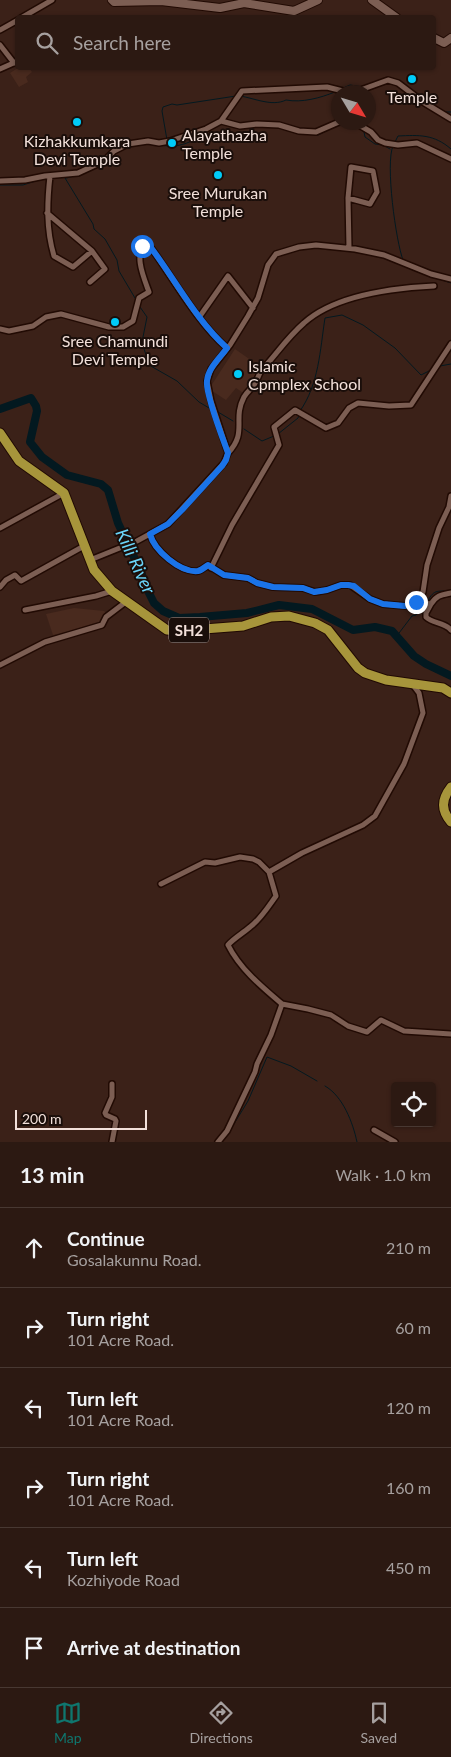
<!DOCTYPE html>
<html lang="en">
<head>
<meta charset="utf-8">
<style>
	body { margin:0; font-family:Lato,sans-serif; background:#382620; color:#f1f3f6 }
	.controls { position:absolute; right:15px; bottom:15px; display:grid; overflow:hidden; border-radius:5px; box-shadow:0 1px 4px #0004 }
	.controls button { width:45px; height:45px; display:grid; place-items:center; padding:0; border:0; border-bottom:1px solid #483832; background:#2c1912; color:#f1f3f6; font:25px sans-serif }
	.compass { position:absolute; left:331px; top:85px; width:45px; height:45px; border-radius:50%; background:#2c1912; box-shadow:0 1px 4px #0004; rotate:128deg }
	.scale { position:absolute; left:15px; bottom:12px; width:132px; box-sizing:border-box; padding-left:5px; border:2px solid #f2e0da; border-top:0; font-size:14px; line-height:18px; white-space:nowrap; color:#f2e0da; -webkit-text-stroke:4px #1a0e0a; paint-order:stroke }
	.stop { position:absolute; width:15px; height:15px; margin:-11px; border:4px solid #1a73e8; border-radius:50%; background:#fff }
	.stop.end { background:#1a73e8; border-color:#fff; box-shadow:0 1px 5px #0008 }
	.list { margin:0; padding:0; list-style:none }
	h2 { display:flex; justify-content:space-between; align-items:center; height:65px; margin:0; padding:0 20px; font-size:21px }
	h2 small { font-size:16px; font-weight:400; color:#a6a09f }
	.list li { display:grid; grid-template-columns:32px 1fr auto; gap:15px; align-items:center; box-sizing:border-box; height:80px; padding:0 20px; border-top:1px solid #483832 }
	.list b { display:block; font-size:19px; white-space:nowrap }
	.list p { margin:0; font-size:16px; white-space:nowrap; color:#a6a09f }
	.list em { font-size:16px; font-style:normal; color:#a6a09f }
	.icon { flex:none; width:28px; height:28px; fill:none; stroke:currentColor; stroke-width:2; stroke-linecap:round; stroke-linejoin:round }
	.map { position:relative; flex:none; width:451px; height:1142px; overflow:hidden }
	.search { position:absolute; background:#2c1912; box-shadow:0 1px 4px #0004; left:15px; right:15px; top:15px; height:55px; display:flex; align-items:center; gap:12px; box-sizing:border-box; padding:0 18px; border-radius:5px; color:#a6a09f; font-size:19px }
	.sheet { height:545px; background:#2c1912 }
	nav { display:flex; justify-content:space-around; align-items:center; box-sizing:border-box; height:70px; border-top:1px solid #483832; background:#2c1912; font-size:14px; color:#a6a09f }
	nav a { display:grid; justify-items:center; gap:2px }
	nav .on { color:#0f766e }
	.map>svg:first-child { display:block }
	.built { fill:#492a1e }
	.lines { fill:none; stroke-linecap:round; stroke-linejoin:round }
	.stream { stroke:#031920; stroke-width:1 }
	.river { stroke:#031920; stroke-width:8 }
	.minor-casing { stroke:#210a03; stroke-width:8 }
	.secondary-casing { stroke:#210a03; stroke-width:10 }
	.primary-casing { stroke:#210a03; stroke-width:11 }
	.minor { stroke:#7c5e53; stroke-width:5 }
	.secondary { stroke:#7c5e53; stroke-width:8 }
	.primary { stroke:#a7953b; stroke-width:9 }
	.route { stroke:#1a73e8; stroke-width:6 }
	.poi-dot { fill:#00cbf8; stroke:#1a0e0a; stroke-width:2 }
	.labels { text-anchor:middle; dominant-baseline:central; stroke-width:4; stroke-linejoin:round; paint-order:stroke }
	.shield { fill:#1a0e0a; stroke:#b1a19c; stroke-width:1 }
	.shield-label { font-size:15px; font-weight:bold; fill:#f2e0da }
	.poi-label { font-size:16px; fill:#f2e0da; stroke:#1a0e0a }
	.water-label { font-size:18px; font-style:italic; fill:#6ad4f8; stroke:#1a0e0a }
</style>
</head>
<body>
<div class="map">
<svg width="451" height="1142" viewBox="0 0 451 1142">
	<rect width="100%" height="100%" fill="#3b2118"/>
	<path class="built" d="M18,68H29L32,72L26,77L28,82L19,87L10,73Z
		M235,349L262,368L253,381V385L245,394L236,388L226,400L209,389Z
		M74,608L104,611L106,613L101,624L53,635L46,614Z"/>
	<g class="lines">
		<path class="stream" d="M341,89L350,85L363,87
			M372,89L385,84
			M410,89L433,105
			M240,96C254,98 272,107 286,100C302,103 320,98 335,92
			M444,112H451
			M276,127L284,129
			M359,128L364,132L365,137L375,144L383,145L390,149
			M302,133L318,135L334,127
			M167,140L162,111L163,107L172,104L177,105L236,96
			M395,142L398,136C419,135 434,134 451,149
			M161,145C182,150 198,138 215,127
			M393,146C385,163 396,242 403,260
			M62,177L67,178L77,175
			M65,178L93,224L94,229L105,239L117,260L119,271L135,298
			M0,185H23L45,178
			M410,269L451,283
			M140,307L147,317L142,342L149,365L177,381L199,402L209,408
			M440,366L451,364
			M300,411C319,384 320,350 325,318L342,315L363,325L395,348L421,375L431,370
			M218,412L233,421
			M244,429L262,441L274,436
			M278,434L298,418L299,415
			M425,601V592
			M427,602C435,587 438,593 451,590
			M396,637L412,616L416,615L425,605
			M325,1086C343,1096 353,1123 357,1142
			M229,1132L248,1101L267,1057L291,1066L317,1081"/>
		<path class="river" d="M0,409L31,398L36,406L37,411L30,442L42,457L67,475L101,484L108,490L118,523L140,570L148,591L154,603L163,611L179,618L200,617L247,613L279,605L312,609L353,630L375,627L392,631L414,656L426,664L451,676"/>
		<g class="minor-casing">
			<path id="minor" d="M21,18L52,0
				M0,30L18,20
				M0,45L14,63
				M0,69L18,61
				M355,92L388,80L398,83L423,102L451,119
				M221,121L242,91L327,87L347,92
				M354,122L371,132L378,140L385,143L398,145L417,143L451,159
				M50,176C47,203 46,229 54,256L73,267L92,251
				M0,181L25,180L45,176L78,173L104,161L114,151L128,144L148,141L159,143L170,141L206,129L221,121L240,126L257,124L279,125L299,131L316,132L339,122
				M348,198L370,204L377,192L373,171L351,167L348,198L349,248
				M47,213L92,251L105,269L90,282
				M200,316L228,276L253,308
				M0,329L9,331L33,326L46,317L61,314L109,327H123L133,321L139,298L149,292C144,278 133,254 146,243L152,249C174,280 198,323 227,348
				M228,453C248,432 232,420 244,397C247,392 251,389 254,385C257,381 258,376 261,371C263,368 266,366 268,363C280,349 290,335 304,323C335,295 393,288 434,286
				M0,528L64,493
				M150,534C154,550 180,573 198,571C202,570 205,567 208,565L224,575L248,578L257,583L273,587L303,588L315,592L327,590L341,585H350L370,599L383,604L405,606L416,602L431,604C437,595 441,595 451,593
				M90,560L137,541L168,524L224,463L228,453L211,401L207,381L211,369L230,345L248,316L258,298L268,265L276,254L299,247L316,245L355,249L384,255L431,274L451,279
				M211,568L232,525L279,445L274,427L295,410L326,428L338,423L349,408L358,403L389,406L411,405L451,344
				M0,587L6,580L15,575L21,581L84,546
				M416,602L423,592L427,565L439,528L449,507L451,496
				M431,604L426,613V617C433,624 444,622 451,630
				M25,610L96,596L112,591
				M0,665L45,642L102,625L106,617L127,601
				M269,872L302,853L363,825L375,816L404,764L423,713L419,693L413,685
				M161,884L205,862L215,863L240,857L253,859L259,862L269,872L276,896C268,907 261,919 250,927C242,934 234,938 228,945C240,969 262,987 282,1004
				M112,1084V1097L105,1113L106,1115L115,1119L116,1121L112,1142
				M374,1130L395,1142
				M218,1142L227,1131L255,1072L257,1064L271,1035L282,1004L308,1009L331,1015L348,1026L367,1032L381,1020L404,1031L451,1034"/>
		</g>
		<g class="secondary-casing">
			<path id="secondary" d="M112,0L114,2L161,1L220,8L244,3L294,11L318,0
				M372,0L397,18
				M434,38L444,43L451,38"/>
		</g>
		<g class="primary-casing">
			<path id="primary" d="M0,433L19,461L64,493L94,570L112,591L167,630L178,631L243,626L271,617L289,616L315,623L328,630L358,668L365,673L386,680L443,688L451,693
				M451,787C441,800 441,810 451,822"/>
		</g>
		<use href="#minor" class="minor"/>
		<use href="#secondary" class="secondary"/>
		<use href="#primary" class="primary"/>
	</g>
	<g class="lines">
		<path class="route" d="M142,246L145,242L149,245C175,279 195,319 227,348C220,358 208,368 207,381C205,393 223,439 228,453L226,460L222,466L182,510L168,524L150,534C154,550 180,573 198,571C202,570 205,567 208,565L224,575L248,578L257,583L273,587L303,588L314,592L327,590L341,585H348L354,586L370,599L383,604L405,606L416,602"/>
	</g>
	<g class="poi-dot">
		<circle cx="412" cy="79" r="5"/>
		<circle cx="77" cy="122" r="5"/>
		<circle cx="172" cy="143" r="5"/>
		<circle cx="218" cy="175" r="5"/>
		<circle cx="115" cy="322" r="5"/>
		<circle cx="238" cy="374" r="5"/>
	</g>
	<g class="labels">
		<rect class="shield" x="169" y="617.5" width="40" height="25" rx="4"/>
		<g class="shield-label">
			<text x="189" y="630">SH2</text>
		</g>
		<g class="poi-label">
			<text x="412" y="96">Temple</text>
			<text x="182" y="134" text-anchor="start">Alayathazha<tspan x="182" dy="18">Temple</tspan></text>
			<text x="77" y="140">Kizhakkumkara<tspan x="77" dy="18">Devi Temple</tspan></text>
			<text x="218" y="192">Sree Murukan<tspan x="218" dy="18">Temple</tspan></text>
			<text x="115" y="340">Sree Chamundi<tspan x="115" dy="18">Devi Temple</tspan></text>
			<text x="248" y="365" text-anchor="start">Islamic<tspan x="248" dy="18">Cpmplex School</tspan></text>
		</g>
		<g class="water-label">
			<text transform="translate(136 561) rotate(65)">Killi River</text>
		</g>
	</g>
</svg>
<div class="controls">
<button><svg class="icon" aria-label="locate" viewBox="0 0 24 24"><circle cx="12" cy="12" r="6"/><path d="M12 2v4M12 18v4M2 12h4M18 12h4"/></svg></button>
</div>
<svg class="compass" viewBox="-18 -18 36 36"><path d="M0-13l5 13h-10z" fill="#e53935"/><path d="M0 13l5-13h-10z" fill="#a6a09f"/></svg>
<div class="scale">200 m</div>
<div class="stop" style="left:142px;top:246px"></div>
<div class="stop end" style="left:416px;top:602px"></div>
<div class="search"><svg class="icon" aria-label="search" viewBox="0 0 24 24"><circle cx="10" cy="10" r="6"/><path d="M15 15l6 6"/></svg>Search here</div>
</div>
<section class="sheet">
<h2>13 min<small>Walk · 1.0 km</small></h2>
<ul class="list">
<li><svg class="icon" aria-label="ahead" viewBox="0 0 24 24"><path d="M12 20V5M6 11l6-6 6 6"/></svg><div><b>Continue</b><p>Gosalakunnu Road.</p></div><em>210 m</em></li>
<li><svg class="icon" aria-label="right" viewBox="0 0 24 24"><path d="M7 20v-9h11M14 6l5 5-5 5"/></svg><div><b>Turn right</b><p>101 Acre Road.</p></div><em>60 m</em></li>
<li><svg class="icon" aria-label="left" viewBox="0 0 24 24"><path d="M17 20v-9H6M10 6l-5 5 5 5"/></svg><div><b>Turn left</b><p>101 Acre Road.</p></div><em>120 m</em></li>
<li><svg class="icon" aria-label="right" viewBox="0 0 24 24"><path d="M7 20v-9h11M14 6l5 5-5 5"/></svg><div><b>Turn right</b><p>101 Acre Road.</p></div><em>160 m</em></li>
<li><svg class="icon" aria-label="left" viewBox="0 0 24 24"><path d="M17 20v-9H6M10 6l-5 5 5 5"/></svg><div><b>Turn left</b><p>Kozhiyode Road</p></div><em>450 m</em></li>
<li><svg class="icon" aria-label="arrive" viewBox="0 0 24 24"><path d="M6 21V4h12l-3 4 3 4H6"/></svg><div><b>Arrive at destination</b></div></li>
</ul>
</section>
<nav>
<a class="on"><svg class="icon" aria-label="map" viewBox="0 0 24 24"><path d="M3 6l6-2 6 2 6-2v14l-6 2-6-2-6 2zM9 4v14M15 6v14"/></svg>Map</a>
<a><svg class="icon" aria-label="directions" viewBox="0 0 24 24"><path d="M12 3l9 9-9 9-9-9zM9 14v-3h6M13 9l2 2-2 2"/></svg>Directions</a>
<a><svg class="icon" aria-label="saved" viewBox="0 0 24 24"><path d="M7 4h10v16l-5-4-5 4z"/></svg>Saved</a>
</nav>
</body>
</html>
